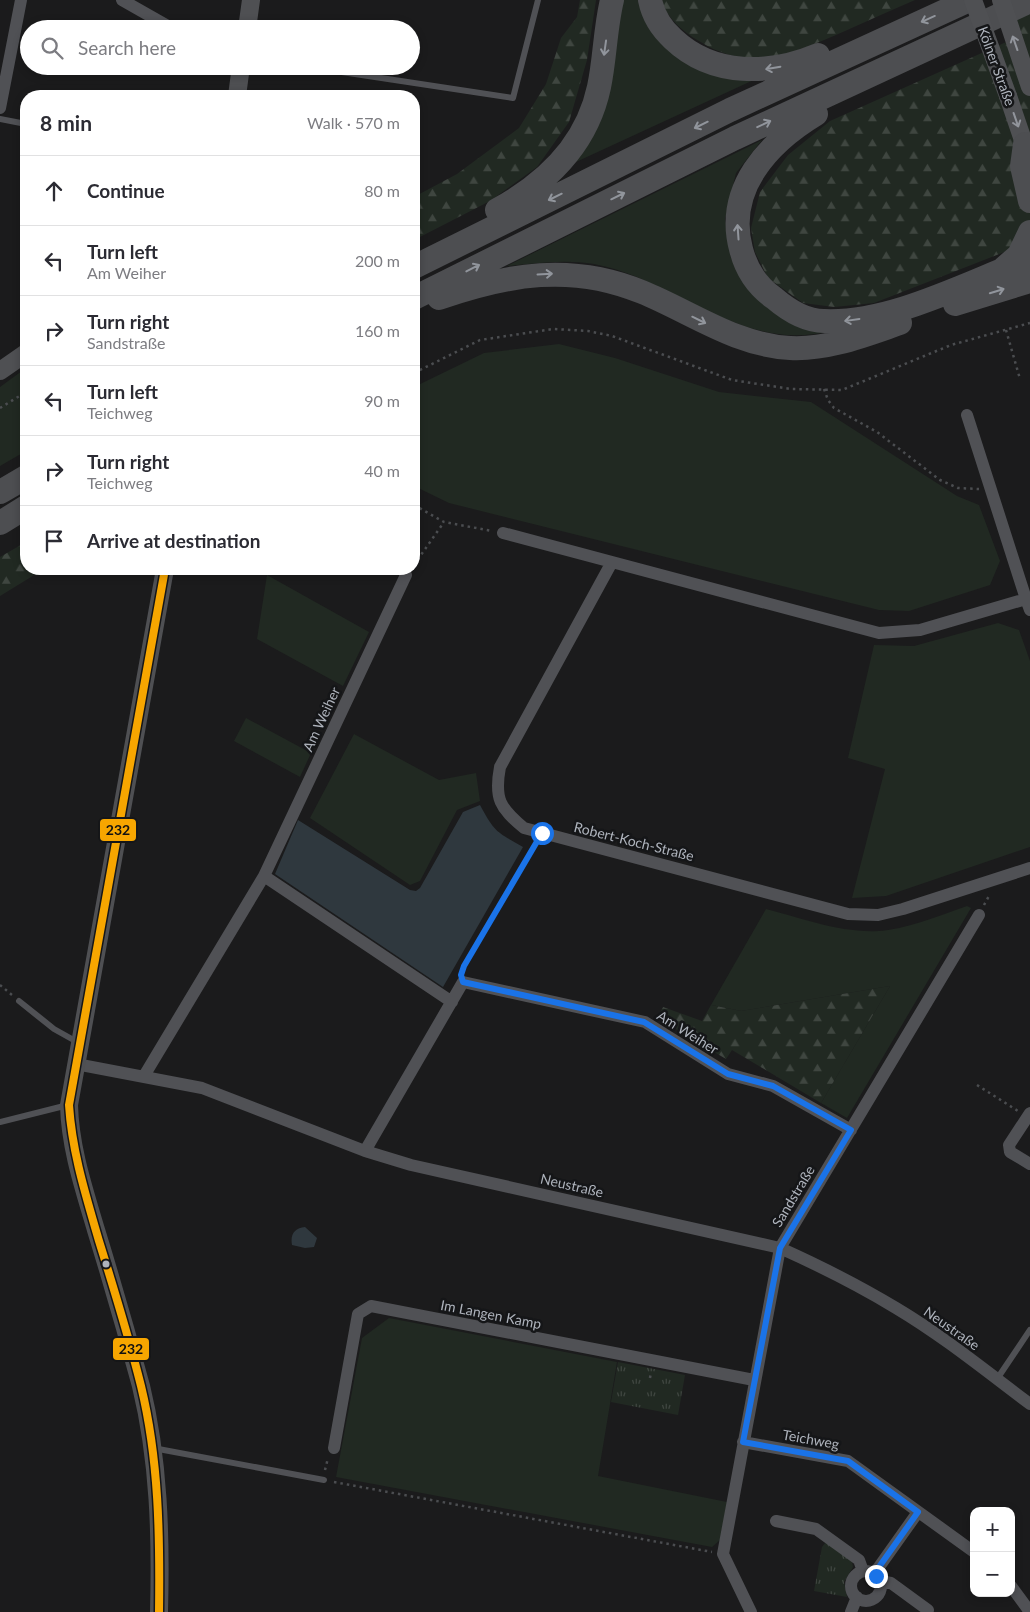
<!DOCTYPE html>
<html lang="en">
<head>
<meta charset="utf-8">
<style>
	body { margin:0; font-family:Lato,sans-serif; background:#f2f2f3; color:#2b2b33 }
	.controls { position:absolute; right:15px; bottom:15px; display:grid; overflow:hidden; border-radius:10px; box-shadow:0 2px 8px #0003 }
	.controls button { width:45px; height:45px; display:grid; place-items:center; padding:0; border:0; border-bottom:1px solid #e1e1e2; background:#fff; color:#2b2b33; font:25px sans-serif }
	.stop { position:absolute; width:15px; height:15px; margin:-11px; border:4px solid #1a73e8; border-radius:50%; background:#fff }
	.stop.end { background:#1a73e8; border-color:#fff; box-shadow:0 1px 5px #0008 }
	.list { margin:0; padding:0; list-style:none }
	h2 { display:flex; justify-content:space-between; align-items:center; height:65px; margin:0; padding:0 20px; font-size:21px }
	h2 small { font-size:16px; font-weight:400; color:#7c7c81 }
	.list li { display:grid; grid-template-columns:32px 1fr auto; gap:15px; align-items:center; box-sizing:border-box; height:70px; padding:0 20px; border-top:1px solid #e1e1e2 }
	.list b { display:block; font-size:19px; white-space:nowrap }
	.list p { margin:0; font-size:16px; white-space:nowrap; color:#7c7c81 }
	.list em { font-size:16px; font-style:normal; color:#7c7c81 }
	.icon { flex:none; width:28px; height:28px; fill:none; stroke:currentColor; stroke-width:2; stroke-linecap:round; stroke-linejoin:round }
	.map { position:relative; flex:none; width:1030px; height:1612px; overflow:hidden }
	.search { position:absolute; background:#fff; box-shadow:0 2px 8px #0003; left:20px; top:20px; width:400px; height:55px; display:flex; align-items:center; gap:12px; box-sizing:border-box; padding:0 18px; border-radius:28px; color:#7c7c81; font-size:19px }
	.panel { position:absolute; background:#fff; box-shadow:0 2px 8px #0003; left:20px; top:90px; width:400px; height:485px; border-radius:20px }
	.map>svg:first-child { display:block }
	.grass { fill:#212922 }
	.forest { fill:url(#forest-firs) }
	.park { fill:url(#park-tufts) }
	.water { fill:#2f383e }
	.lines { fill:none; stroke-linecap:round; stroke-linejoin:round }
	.path { stroke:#4b4d50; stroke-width:2.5; stroke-dasharray:2.5 4; stroke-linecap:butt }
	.lane { stroke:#505155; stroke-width:6 }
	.street { stroke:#505155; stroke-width:12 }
	.secondary { stroke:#4f5053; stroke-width:18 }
	.highway { stroke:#4d4e51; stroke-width:24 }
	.secondary-bridge { stroke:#4f5053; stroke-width:18 }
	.bus-1-casing { stroke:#151618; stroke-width:11 }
	.bus-1 { stroke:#f7a600; stroke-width:8 }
	.oneway { stroke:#91959c }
	.oneway2 { stroke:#92959c }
	.route { stroke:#1a73e8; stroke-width:6 }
	.bus-dot { fill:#aeb3bc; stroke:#151618; stroke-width:2 }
	.labels { text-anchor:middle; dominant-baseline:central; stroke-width:5; stroke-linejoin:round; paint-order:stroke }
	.street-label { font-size:14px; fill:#aeb3bc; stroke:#151618 }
	.line-badge { stroke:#151618; stroke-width:2 }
	.pale-badge-label { font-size:14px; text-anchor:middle; font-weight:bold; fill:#111 }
</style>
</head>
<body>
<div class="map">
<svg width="1030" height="1612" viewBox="0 0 1030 1612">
	<defs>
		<pattern id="forest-firs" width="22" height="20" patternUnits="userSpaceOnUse" patternTransform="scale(1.25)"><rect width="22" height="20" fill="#212922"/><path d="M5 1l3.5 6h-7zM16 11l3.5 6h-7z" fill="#3f4640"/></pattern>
		<pattern id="park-tufts" width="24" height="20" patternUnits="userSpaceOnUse" patternTransform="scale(1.25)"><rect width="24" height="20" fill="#212922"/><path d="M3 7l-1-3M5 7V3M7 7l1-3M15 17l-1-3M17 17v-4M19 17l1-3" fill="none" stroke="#3f4640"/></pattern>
	</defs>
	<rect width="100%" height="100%" fill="#1b1b1c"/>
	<path class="grass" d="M622,0H640L663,41L758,78L576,162L603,110Z
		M762,140L736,173L725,219L731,258L752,294L835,331C816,334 797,337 778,334C712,325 659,276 594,264C565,259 536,263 507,266Z
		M559,344L615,358L719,392L811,402L957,496L979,505L1000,561L990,585L909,611L879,610L449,503L414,486V387L484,353Z
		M26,368V451L0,466V387Z
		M267,575L369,632L343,686L257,639Z
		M998,623L1019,630L1030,661V847L886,896L852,898L885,769L848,758L874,645L914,646Z
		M246,718L311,753L300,777L234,741Z
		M354,734L439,780L476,773L480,801L457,810L420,881L410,885L310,818Z
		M967,906L971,908L847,1118L821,1103L890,986L741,1011L711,1005L766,909C802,918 840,933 878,931C904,930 942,915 967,906Z
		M389,1318L617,1362L598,1476L727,1502L720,1540L712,1547L336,1477L362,1338Z"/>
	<path class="forest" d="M580,0H596L587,60L569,122L537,167L490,201L414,240V197L457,174L519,128L546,84L561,38L577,17Z
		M661,0H915C891,10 868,21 845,31C794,53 751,74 699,41C683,32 667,18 661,0Z
		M1010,0H1030V242L874,303L834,307L803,303L768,278L755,252L751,228L760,192L788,155L830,121L1022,35Z
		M26,542V569H44L0,596V557Z
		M890,986L821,1103L732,1050L726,1059L657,1018L663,1007L702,1021L711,1005L741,1011Z"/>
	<path class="park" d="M618,1362L685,1375L678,1415L611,1402Z
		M826,1542L852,1562L853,1567L844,1582L847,1597L814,1591L822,1547Z"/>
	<path class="water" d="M480,805C495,833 497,832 523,847L443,987L275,874L298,820L410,890L416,891L420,888L463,812Z
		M305,1227L317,1238L314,1247L305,1248L292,1245C290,1234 295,1228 305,1227Z"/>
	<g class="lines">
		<path class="path" d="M1006,330L1020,379
			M414,373L480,340L553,329L588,331L612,336L732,380L791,389L842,390L951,345L1030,323
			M824,389L828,400L834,408L877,432L940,480L958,488L979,489
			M0,408L26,392
			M414,505L444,522L492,531
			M414,565L444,522
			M984,905L990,894
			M462,971L536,844
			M0,985L12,995
			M977,1085L1018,1111
			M650,1378L651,1372
			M325,1470L328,1458
			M334,1482L712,1552"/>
		<path class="lane" d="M302,66L513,98L538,0
			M0,119L26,124
			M19,1001L54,1029L79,1043
			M0,1122L68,1105
			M997,1379L1030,1330
			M153,1448L324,1480"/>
		<path class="street" d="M122,0L173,29
			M0,108L21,0
			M967,415L1026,599
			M503,533L612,562
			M1030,610L1026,599L920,630L879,633L612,562L500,767C494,799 500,808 524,828L848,914L878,915L903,909L1030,868
			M264,876L452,1002
			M76,1064L202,1088L365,1151L411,1165L780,1248C820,1266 858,1285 896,1308C943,1336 986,1371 1030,1404
			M144,1076L264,876L406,575
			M1030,1113L1009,1145L1010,1152L1030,1164
			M365,1151L463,982L645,1022L728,1074L773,1086L851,1130
			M743,1442L848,1461L974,1552
			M334,1448L358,1314L371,1306L754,1380
			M776,1521L816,1529L859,1560L863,1571
			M851 1586a15 15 0 1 1 30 0a15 15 0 1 1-30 0Z
			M874,1574L918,1512
			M880,1581L891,1583L928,1610
			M1011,1586L1030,1612
			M751,1612L723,1554L780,1248L979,915
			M851,1612L857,1597"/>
		<path class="secondary" d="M247,29L251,0
			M237,96L241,66
			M1008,96L1028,155
			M0,371L26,353
			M159,1612C161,1537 159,1460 141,1386C127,1334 112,1282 96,1230C84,1189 70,1148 69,1105L165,569"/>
		<path class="highway" d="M650,0C653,15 662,29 673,39C713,77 770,75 818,55
			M816,114C768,143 725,189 741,249C746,269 757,286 774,298C788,310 805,321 824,321C891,324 968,282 1030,259
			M1025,144L1022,166L1030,201
			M497,210C547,183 587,144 599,87C605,59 605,29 612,0
			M414,267L730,110L969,0
			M1004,268L1019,255L1030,232
			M414,298L735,138L1030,1
			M439,298C508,274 572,263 642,292C691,312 735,345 790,348C828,350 865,335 900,323
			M955,304L1030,281
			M0,492L26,477
			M0,523L26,507"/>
		<path class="secondary-bridge" d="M973,0L1008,96
			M1001,0L1030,87"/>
		<g class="bus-1-casing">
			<path id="bus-1" d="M159,1612C160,1536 159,1460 141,1386C129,1338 114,1289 99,1241C86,1196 72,1152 69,1105L165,569"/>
		</g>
		<use href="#bus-1" class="bus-1"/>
	</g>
	<defs><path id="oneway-shaft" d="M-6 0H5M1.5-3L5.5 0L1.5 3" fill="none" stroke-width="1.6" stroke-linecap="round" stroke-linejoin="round" transform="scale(1.25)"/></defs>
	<g class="oneway">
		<use href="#oneway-shaft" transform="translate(928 19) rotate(156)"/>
		<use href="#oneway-shaft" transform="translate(605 48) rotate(98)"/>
		<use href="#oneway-shaft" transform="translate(773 68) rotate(170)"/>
		<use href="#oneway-shaft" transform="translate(764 124) rotate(-25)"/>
		<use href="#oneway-shaft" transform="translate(701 125) rotate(154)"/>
		<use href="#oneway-shaft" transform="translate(618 196) rotate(-26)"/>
		<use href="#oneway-shaft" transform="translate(555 197) rotate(154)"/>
		<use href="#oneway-shaft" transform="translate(738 232) rotate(-94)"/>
		<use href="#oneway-shaft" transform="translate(473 268) rotate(-27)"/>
		<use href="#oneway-shaft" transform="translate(545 274) rotate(-3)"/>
		<use href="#oneway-shaft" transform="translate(997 291) rotate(-17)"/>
		<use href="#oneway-shaft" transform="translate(699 320) rotate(26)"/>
		<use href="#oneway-shaft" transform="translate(852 320) rotate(172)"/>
	</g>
	<g class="oneway2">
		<use href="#oneway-shaft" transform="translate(1015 43) rotate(-109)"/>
		<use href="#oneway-shaft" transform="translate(1016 120) rotate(71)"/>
	</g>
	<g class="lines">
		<path class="route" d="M542,833L464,966L461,975L463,982L644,1022L728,1074L773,1086L851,1130L780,1248L743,1442L848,1461L918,1512L874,1574L876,1576"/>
	</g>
	<circle class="bus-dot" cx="106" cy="1264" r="4.5"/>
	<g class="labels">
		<g class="street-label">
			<text transform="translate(997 66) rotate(70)">Kölner Straße</text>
			<text transform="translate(321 719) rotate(-65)">Am Weiher</text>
			<text transform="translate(634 841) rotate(14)">Robert-Koch-Straße</text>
			<text transform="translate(688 1032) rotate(32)">Am Weiher</text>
			<text transform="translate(572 1185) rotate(13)">Neustraße</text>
			<text transform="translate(793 1196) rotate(-59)">Sandstraße</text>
			<text transform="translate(491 1314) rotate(11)">Im Langen Kamp</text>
			<text transform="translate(952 1328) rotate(35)">Neustraße</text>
			<text transform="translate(811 1439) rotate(10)">Teichweg</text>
		</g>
	</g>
	<g class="line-badge">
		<rect x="99" y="818" width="38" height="24" rx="5" fill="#f7a600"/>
		<rect x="112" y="1337" width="38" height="24" rx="5" fill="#f7a600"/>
	</g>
	<g class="pale-badge-label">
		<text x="118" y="835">232</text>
		<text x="131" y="1354">232</text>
	</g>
</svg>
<div class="controls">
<button>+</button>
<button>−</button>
</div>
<div class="stop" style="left:542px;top:833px"></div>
<div class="stop end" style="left:876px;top:1576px"></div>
<div class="search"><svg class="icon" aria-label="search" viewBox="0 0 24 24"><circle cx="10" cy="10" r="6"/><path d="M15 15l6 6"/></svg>Search here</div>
<section class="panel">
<h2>8 min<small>Walk · 570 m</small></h2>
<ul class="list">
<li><svg class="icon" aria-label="ahead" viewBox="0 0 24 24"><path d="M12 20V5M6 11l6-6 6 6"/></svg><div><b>Continue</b></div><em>80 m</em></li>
<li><svg class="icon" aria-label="left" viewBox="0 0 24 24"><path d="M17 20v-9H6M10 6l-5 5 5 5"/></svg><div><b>Turn left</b><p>Am Weiher</p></div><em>200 m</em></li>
<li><svg class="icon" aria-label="right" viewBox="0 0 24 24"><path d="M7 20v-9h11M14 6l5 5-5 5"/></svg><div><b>Turn right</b><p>Sandstraße</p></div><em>160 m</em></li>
<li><svg class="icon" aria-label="left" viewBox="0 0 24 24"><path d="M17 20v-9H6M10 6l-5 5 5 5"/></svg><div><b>Turn left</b><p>Teichweg</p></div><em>90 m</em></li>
<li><svg class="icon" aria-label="right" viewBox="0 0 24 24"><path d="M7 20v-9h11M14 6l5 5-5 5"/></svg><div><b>Turn right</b><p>Teichweg</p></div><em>40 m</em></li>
<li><svg class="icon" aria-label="arrive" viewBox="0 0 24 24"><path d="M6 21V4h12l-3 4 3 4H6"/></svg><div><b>Arrive at destination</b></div></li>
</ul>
</section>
</div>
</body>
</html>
